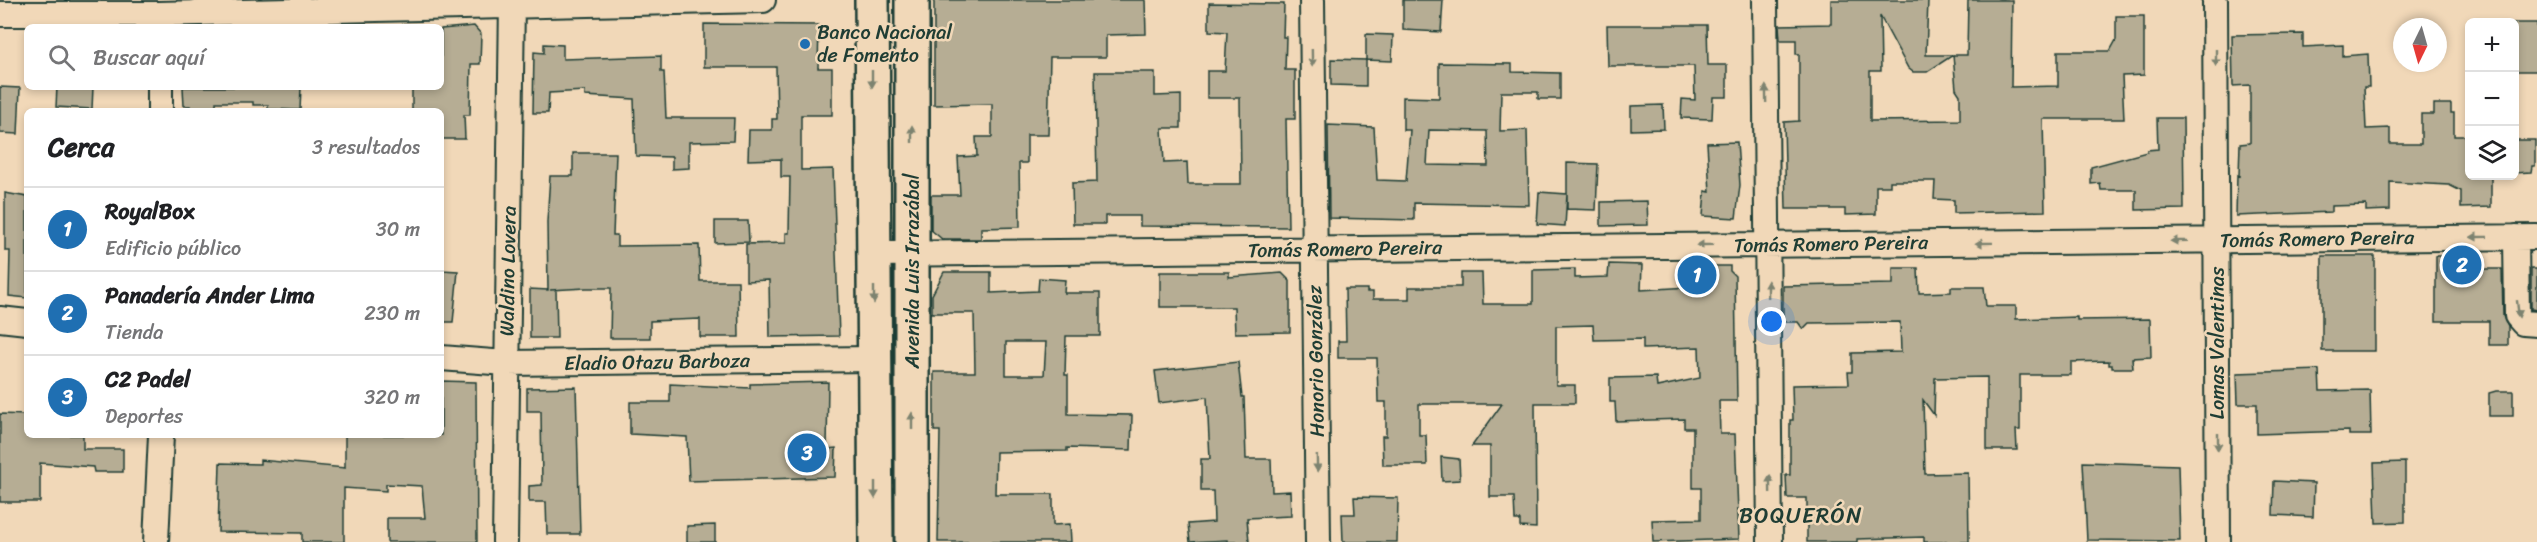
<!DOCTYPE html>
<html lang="es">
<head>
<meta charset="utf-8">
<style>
	body { margin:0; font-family:Sriracha,sans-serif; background:#f2f2f2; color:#202124 }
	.controls { position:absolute; right:18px; top:18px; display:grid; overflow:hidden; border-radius:9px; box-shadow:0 3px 9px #0003 }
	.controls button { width:54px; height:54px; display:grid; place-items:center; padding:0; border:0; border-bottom:2px solid #e0e0e0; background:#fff; color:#202124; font:30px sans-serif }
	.compass { position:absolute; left:2393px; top:18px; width:54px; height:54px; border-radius:50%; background:#fff; box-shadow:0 3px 9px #0003; rotate:185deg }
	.you { position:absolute; left:1772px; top:322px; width:21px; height:21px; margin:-15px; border:4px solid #fff; border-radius:50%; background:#1a73e8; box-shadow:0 0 0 9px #1a73e833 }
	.badge { display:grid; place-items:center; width:39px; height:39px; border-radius:50%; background:#1f6fb2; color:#fff; font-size:20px; font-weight:700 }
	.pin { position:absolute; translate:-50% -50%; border:3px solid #fff; box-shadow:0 2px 6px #0006 }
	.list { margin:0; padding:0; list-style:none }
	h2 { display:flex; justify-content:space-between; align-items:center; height:78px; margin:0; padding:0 24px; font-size:26px }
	h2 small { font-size:20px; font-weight:400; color:#757577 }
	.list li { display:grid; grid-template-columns:39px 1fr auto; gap:18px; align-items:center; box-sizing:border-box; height:84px; padding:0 24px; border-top:2px solid #e0e0e0 }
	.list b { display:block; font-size:22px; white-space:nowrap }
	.list p { margin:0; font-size:20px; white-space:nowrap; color:#757577 }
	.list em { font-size:20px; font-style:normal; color:#757577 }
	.icon { flex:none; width:33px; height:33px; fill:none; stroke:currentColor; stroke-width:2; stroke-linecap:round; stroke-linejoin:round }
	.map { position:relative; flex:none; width:2537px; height:542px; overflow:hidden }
	.search { position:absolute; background:#fff; box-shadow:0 3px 9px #0003; left:24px; top:24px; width:420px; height:66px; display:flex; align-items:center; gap:15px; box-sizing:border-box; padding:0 21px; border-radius:9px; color:#757577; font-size:22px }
	.panel { position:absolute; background:#fff; box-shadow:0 3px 9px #0003; left:24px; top:108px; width:420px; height:330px; border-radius:9px }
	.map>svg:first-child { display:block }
	.building { fill:#b6ad94; stroke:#1f3d34; stroke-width:1.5; fill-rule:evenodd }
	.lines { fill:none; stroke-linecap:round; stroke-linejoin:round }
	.minor-casing { stroke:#1f3d34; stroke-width:28 }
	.highway-casing { stroke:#1f3d34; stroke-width:38 }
	.minor { stroke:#f1d8b8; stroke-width:24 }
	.highway { stroke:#f1d8b8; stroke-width:33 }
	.oneway { fill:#7d836f }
	.poi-dot { fill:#1f6fb2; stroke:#f1d8b8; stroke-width:2 }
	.labels { text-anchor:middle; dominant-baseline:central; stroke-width:5; stroke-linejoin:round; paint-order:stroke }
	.poi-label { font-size:20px; fill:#1f3d34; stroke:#f1d8b8; text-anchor:start }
	.street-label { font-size:20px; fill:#1f3d34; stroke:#f1d8b8 }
	.quarter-label { font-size:22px; letter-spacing:1.5px; fill:#1f3d34; stroke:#f1d8b8 }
</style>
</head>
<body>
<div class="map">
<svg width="2537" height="542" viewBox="0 0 2537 542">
	<rect width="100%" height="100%" fill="#f1d8b8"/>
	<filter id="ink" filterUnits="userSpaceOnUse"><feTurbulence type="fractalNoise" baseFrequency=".0167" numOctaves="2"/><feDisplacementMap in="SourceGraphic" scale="12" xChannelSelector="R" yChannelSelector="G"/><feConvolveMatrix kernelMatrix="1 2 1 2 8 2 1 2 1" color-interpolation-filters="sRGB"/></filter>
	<g filter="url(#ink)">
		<path class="building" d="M934,0H1145L1146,34L1106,35V57H1050L1048,135H1027V163H1019L1020,227L981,228V239H942L931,230V195H960L958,157L977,156L976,137H992V104L934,105Z
			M1403,0H1443L1441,32L1403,30Z
			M1831,0H1928L1926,55H1967L1968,0H2012L2011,87L2058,86V51H2110L2116,40V16H2144V75L2122,76L2124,119H2043L2045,211L1954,213V200L1934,199L1935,181H1890V186H1876V214L1845,215V209H1786L1784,122L1799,121V54H1796V40H1780L1779,25L1831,24ZM1880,16L1908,68L1913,72H1927L1953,55L1956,89L1960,95V120L1870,121V71H1881Z
			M1209,3L1284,4L1283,37H1286L1285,70H1295V119H1286L1288,227L1140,226V216H1105V224H1073L1072,183L1097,182L1095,72H1155V96L1181,95V128H1162L1164,163L1187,162L1188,184H1241L1240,98H1207V71H1225L1227,32L1209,31Z
			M2514,23H2537V71H2514Z
			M704,24L819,25L818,68H832V115H801V170L833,169L839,336L770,337L769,280L746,281V244L786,243V233H789L790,177H781V159L748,160L749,130H772V119H777L776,67H704Z
			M1607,25H1707L1708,65H1727V97H1713L1712,119L1681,118L1682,99L1695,100L1694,66H1608Z
			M474,26L481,34L480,64H471L470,115H464L465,139H441V111H412V87H441V29Z
			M1366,34L1393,35L1392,61L1366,60Z
			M2303,34V47L2343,45V56L2368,54L2369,87H2364L2366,129L2390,128V144H2421V114H2434V104H2451V113H2454V136H2469V176H2491V207L2461,208V191L2449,185L2390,182V210L2366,211V205L2331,206V212L2236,216L2237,175L2239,176L2240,144L2250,143V85L2233,86L2232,35Z
			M544,44L563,45V59L661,56V72H664L666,118H734L733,141L689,142V168L672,169V157L636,156L634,99L585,96V91L549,93L548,113H533L534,52L544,53Z
			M1331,59L1366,60V86L1331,85Z
			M1439,63L1512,64V72L1560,73V99H1538V92H1501L1500,131L1527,130L1529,205L1414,203V220L1329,218L1328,125L1374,127L1377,180L1406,181L1410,130H1403V97L1439,98ZM1429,130L1487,131L1488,166L1427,165Z
			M0,87L20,88L18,134L0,133Z
			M57,87H93L92,109L56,107Z
			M183,87H301L300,110L268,109V105H253V102H216V111H191L190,106H184Z
			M1663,105L1664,129L1631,130V106Z
			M2157,118H2183L2184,209L2136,210V190H2101L2100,183L2091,184V167L2147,152V150L2158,149Z
			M2514,140H2535V166H2532L2531,172L2514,173Z
			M1737,142L1740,185L1736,218L1703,216L1705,191L1710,192L1707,143Z
			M573,153H616L613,235H617V246L699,245L700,281H738L739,337H700V319L650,321V338H610L611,288H586L550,290H556L557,338H530V289L548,290L547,222L550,176H573Z
			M1567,163L1598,164L1596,210L1567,209Z
			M1539,192L1567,194L1565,226L1537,224Z
			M5,193L27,197V298L9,296L10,251H5Z
			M1647,201L1648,225L1601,226V202Z
			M715,221H748L749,242L715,243Z
			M2322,256H2375V351H2322Z
			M2436,256H2475V269H2502L2503,316L2508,327V345H2489V321H2436Z
			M1609,264L1642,265L1641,290L1689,287V277L1697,266H1730V271L1735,276L1737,401H1719L1720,434H1735L1739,539L1653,542L1652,520L1701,519V488H1693V428H1684V419L1616,421L1615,402H1610V378L1656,377L1657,387L1700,378L1699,347L1643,349V339L1594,340L1593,325L1556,326V385H1575V403H1535L1536,528L1520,527V520H1515L1514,497H1490V446H1472L1502,404H1419V435H1426L1427,465H1383L1382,436H1386V402H1378L1377,358H1338V341H1346L1345,289H1367V292H1373V299H1409V287H1461V273H1482L1483,304H1533V270L1575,269V278L1608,277Z
			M1893,268H1918L1919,293L1951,292V287H1984L1986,306H2016V319L2077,317V320L2150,319L2151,357L2132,358L2133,368H2112V365H2109V361L2071,362V375H2020V430H2016L2017,450H1987V377L1935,378L1934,415L1923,400L1925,474L1968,473L1969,542H1924V537L1857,539V542H1807V498H1787L1786,475H1790V420H1793L1792,385L1849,384L1848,372H1852V353L1901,352L1900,322L1809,323L1803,329L1798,322H1783V286L1893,284Z
			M2531,269H2537V310L2531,309Z
			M441,270L458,271L453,322H441Z
			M944,272H991V293L1038,291L1039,278L1065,280L1064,293H1100V336H1066L1065,375H1068V414L1132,415L1131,450L1067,448V451L996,452L995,494H1053V525L1070,524L1071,542H938L940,431H934V372H975L974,313H932V295ZM1006,342H1046L1044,375H1006Z
			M1160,272H1229V277L1282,273L1290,281V332L1235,333L1234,307H1160Z
			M1238,362L1242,397H1244L1246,459H1271L1272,492L1290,491L1291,516L1247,518L1249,542H1228V540L1190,542L1188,524L1214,522L1213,491H1201V459H1210L1207,397L1159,403L1155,371Z
			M2319,370L2320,391L2370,390L2371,435H2349V431L2257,434V404H2238L2237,373Z
			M441,381L476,382L477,542H387V518H425L422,486L386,484V491L344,488V542H302V533L218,532L220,463L260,464V460L345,468V435H441Z
			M828,382L827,449L836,448L835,477L689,481L687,437L630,434V402H670V384L750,388V384Z
			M576,387L580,534H547L546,502H529V486L542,485L541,411H527V388Z
			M2496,391H2513V416H2489V393Z
			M0,414L27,415V435H83V449H123V472H94L93,467L40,463V502H0Z
			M1441,457L1459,459L1460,480L1442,481Z
			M2083,462L2178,465L2180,541L2087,540Z
			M2405,462V522L2376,523L2374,463Z
			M2274,481L2314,483L2313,517L2273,515Z
			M1354,497L1398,498L1397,542H1343L1342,514H1355Z
			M715,525V542H687V526Z"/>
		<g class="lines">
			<g class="minor-casing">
				<path id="minor" d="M1312,0L1318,542
					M1765,0L1770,542
					M2215,0L2218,542
					M0,14H158L763,0
					M160,87V111
					M2516,237L2517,316L2523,323L2537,324
					M874,254L2537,237
					M0,319L27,322
					M441,358L506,363L874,359
					M156,542L161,435
					M505,542L512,0"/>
			</g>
			<g class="highway-casing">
				<path id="highway" d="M872,0L876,542
					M912,0V542"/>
			</g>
			<use href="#minor" class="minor"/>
			<use href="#highway" class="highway"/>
		</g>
		<defs><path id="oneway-solid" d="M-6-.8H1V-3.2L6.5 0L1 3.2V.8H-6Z" transform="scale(1.5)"/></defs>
		<g class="oneway">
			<use href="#oneway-solid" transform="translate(1312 58) rotate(89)"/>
			<use href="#oneway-solid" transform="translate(2216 58) rotate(90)"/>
			<use href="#oneway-solid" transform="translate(872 79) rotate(90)"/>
			<use href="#oneway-solid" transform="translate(1766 94) rotate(-91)"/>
			<use href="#oneway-solid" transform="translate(912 134) rotate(-90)"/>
			<use href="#oneway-solid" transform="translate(2479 237) rotate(179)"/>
			<use href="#oneway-solid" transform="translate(2179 241) rotate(179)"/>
			<use href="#oneway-solid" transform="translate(1984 243) rotate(179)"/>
			<use href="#oneway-solid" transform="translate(1705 245) rotate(179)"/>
			<use href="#oneway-solid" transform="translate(1768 289) rotate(-91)"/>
			<use href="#oneway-solid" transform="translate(874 295) rotate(90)"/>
			<use href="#oneway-solid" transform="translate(2518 309) rotate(83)"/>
			<use href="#oneway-solid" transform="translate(912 421) rotate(-90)"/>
			<use href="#oneway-solid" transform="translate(2218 442) rotate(90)"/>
			<use href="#oneway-solid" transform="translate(1317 463) rotate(89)"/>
			<use href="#oneway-solid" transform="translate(1770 484) rotate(-91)"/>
			<use href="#oneway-solid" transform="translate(875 490) rotate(90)"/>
		</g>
	</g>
	<circle class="poi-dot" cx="805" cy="44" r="6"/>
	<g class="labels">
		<g class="poi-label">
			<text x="817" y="32">Banco Nacional<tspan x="817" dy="23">de Fomento</tspan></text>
		</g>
		<g class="street-label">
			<text transform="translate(2317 239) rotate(-1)">Tomás Romero Pereira</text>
			<text transform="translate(1831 244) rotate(-1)">Tomás Romero Pereira</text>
			<text transform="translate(1345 249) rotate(-1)">Tomás Romero Pereira</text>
			<text transform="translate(508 271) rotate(-89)">Waldino Lovera</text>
			<text transform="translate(912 271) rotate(-90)">Avenida Luis Irrazábal</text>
			<text transform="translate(2217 343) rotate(-90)">Lomas Valentinas</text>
			<text transform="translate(1316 361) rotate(-91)">Honorio González</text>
			<text transform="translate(657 362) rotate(-1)">Eladio Otazu Barboza</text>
		</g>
		<g class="quarter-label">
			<text x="1801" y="515">BOQUERÓN</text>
		</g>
	</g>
</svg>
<div class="controls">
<button>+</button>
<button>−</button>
<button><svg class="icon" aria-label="layers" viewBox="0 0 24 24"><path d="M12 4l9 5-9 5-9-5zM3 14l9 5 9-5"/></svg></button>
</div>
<svg class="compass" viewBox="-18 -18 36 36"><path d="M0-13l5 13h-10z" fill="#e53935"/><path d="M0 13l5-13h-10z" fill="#757577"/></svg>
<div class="you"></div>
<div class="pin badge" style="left:1697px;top:275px">1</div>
<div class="pin badge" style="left:2462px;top:265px">2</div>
<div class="pin badge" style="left:807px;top:453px">3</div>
<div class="search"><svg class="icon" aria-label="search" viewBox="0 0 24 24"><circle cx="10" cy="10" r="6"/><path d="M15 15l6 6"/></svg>Buscar aquí</div>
<section class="panel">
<h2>Cerca<small>3 resultados</small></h2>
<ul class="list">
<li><span class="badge">1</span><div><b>RoyalBox</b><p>Edificio público</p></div><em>30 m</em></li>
<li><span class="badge">2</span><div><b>Panadería Ander Lima</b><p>Tienda</p></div><em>230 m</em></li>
<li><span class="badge">3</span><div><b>C2 Padel</b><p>Deportes</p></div><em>320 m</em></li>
</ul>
</section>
</div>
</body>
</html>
